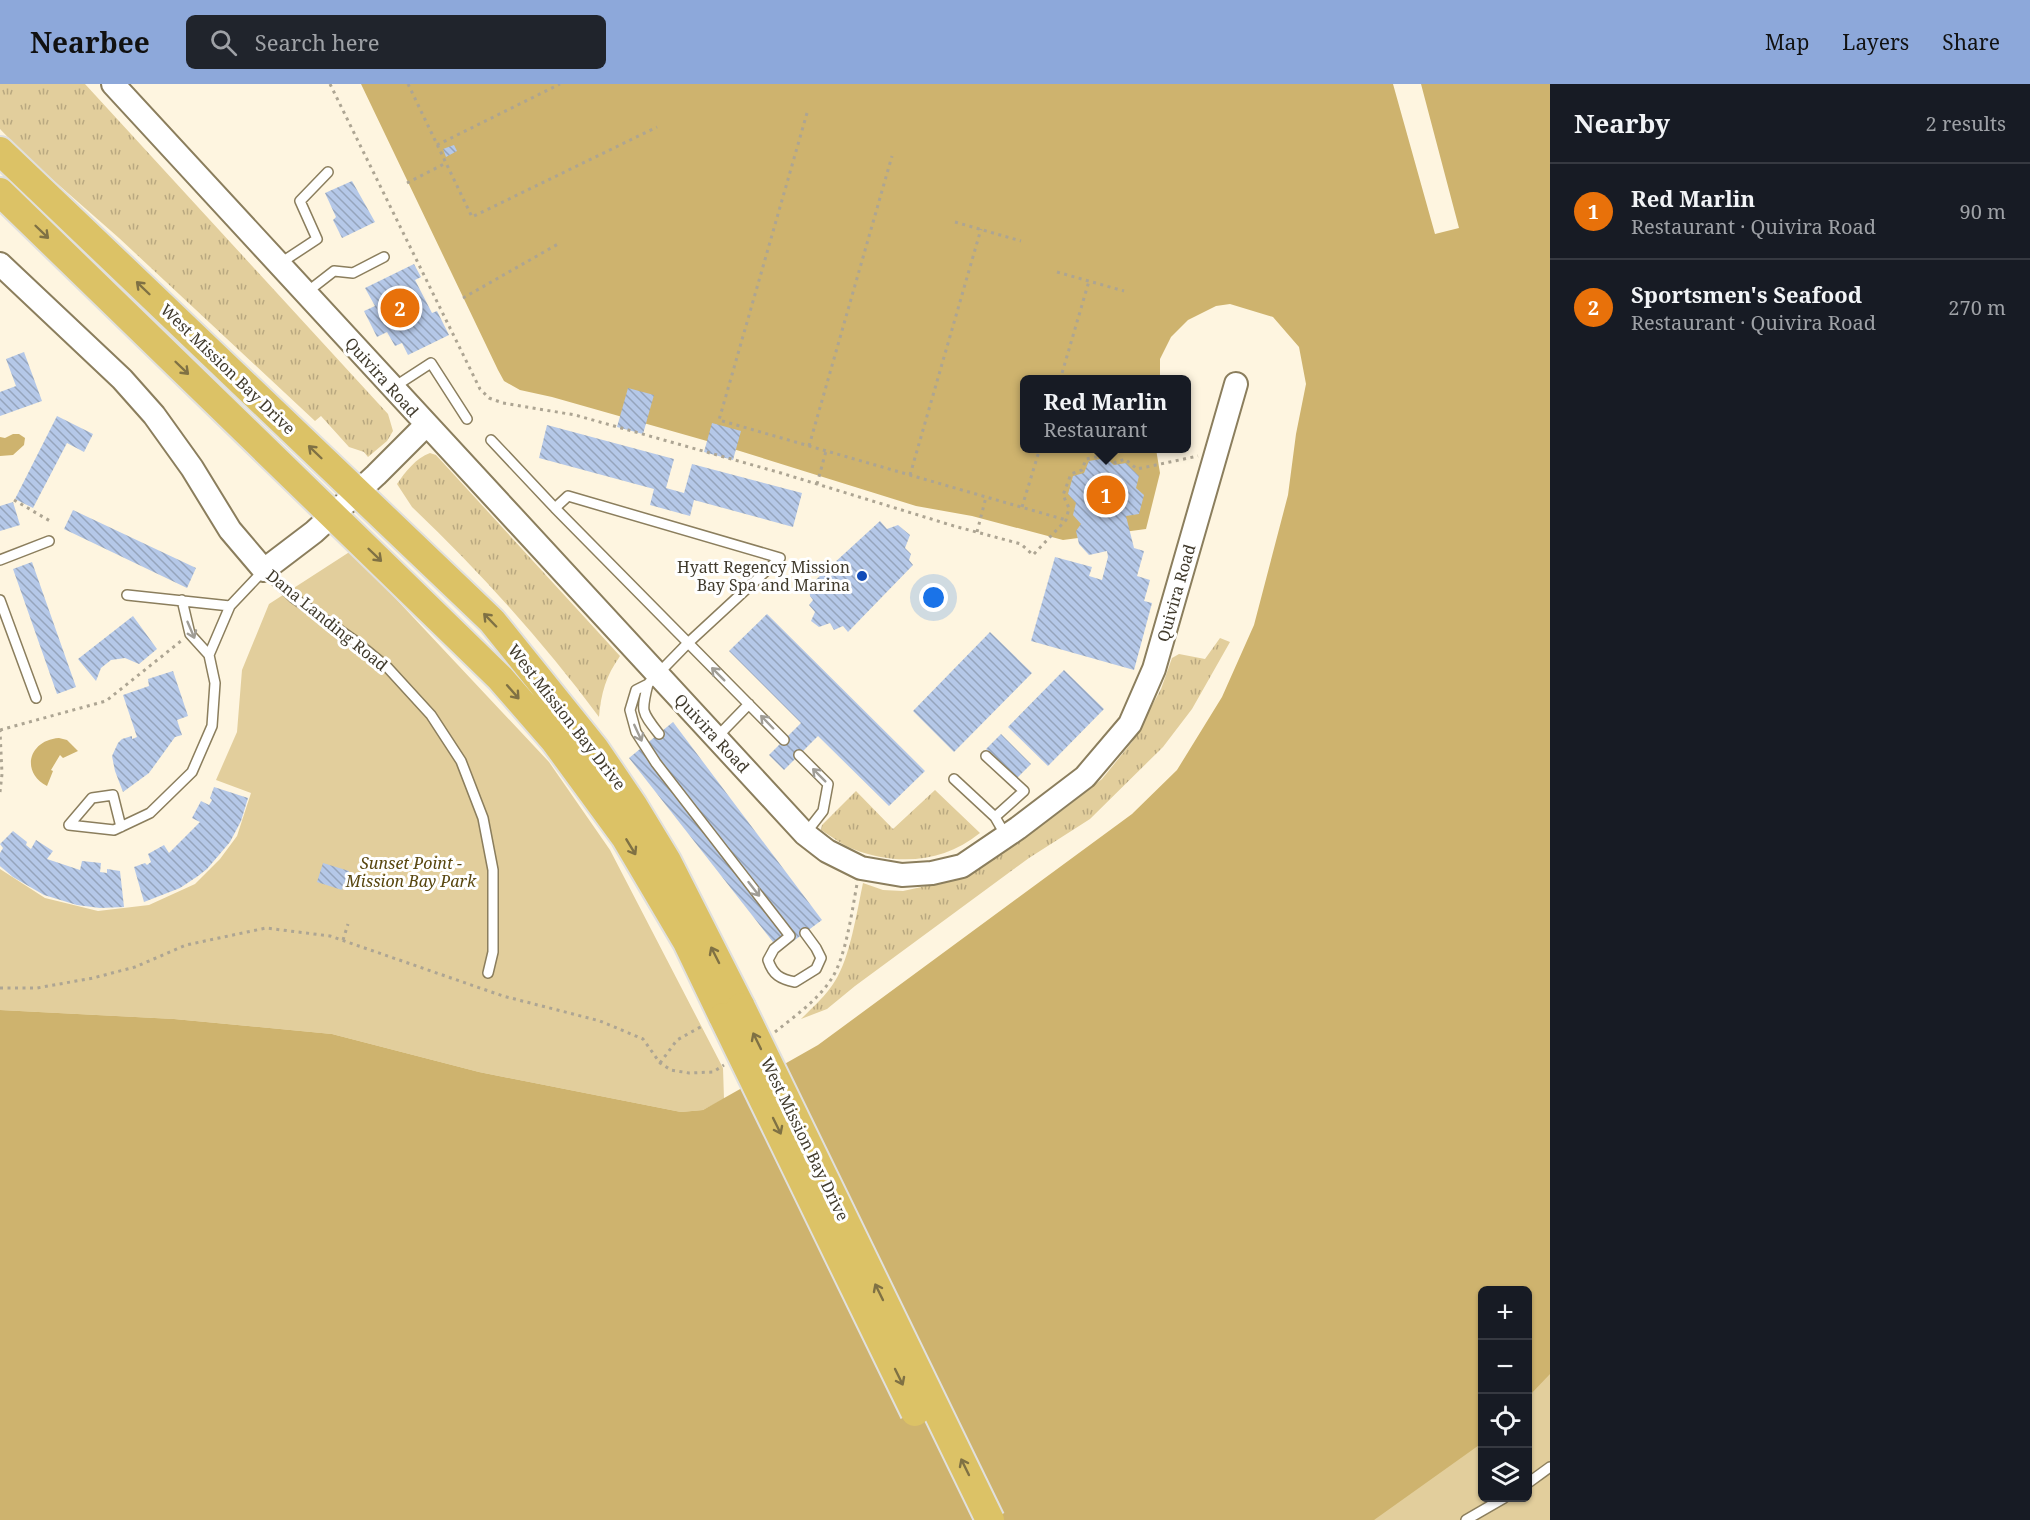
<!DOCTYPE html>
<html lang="en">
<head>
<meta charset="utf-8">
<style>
	body { margin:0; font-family:"Noto Serif",serif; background:#20242c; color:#f1f3f6 }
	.controls { position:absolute; right:18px; bottom:18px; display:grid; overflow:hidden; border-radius:9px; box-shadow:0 2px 4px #0004 }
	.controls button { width:54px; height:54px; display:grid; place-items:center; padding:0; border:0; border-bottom:2px solid #363941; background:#171b24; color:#f1f3f6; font:30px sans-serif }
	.you { position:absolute; left:934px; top:514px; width:21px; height:21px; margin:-15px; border:4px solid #fff; border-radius:50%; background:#1a73e8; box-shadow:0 0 0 9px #1a73e833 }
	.badge { display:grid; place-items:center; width:39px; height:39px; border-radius:50%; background:#8da8da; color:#fff; font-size:20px; font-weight:700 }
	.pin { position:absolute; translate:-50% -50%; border:3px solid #fff; box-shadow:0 2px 6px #0006 }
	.popup { position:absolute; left:1020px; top:291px; width:171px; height:78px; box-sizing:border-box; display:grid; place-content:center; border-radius:9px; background:#171b24; filter:drop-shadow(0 2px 4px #0005); font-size:20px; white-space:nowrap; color:#9ea1a6 }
	.popup b { font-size:22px; color:#f1f3f6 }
	.popup::after { content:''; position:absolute; left:50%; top:100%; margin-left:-12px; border:12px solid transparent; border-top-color:#171b24 }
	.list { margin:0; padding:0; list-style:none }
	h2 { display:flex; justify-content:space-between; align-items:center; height:78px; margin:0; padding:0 24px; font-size:26px }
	h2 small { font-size:20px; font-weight:400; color:#9ea1a6 }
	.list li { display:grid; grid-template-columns:39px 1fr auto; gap:18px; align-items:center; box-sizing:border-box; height:96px; padding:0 24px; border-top:2px solid #363941 }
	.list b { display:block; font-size:22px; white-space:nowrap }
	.list p { margin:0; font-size:20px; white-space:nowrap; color:#9ea1a6 }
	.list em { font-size:20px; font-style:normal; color:#9ea1a6 }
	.icon { flex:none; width:33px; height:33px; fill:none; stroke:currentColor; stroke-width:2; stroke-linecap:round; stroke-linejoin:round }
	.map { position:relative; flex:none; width:1550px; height:1436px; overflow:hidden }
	header { display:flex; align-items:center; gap:36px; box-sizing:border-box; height:84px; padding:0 30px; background:#8da8da; color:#111 }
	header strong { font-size:28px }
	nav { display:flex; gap:33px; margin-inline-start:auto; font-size:21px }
	.search { width:420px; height:54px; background:#20242c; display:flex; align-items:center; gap:15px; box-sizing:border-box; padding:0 21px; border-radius:9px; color:#9ea1a6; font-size:22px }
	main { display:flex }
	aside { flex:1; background:#171b24 }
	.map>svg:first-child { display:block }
	.grass { fill:url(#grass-tufts) }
	.green { fill:#e2ce9c }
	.water { fill:#ceb36e }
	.building { fill:url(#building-back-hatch) }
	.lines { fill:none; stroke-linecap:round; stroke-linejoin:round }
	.service-casing { stroke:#8b7e5d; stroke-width:12 }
	.tertiary-casing { stroke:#8b7e5d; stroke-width:26 }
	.primary-casing { stroke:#e1e0dd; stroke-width:32 }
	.path { stroke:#ada593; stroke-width:3; stroke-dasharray:3 4.5; stroke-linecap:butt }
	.service { stroke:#fff; stroke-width:9 }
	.tertiary { stroke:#fff; stroke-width:22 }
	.primary { stroke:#dcc266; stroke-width:28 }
	.primary-bridge-casing { stroke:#e1e0dd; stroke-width:32; stroke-linecap:butt }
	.primary-bridge { stroke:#dcc266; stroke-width:28 }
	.oneway { stroke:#7f7144 }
	.oneway2 { stroke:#a09d96 }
	.poi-dot { fill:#124cb8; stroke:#fff; stroke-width:2 }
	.labels { text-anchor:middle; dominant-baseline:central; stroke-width:6; stroke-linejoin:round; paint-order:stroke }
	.street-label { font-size:16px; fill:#413b2d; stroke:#fff }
	.poi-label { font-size:16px; fill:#413b2d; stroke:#fff; text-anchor:end }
	.park-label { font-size:16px; font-style:italic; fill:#58460f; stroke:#fff }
</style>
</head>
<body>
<header>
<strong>Nearbee</strong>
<div class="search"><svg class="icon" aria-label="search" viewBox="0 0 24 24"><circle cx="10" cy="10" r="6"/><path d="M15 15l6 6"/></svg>Search here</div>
<nav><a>Map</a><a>Layers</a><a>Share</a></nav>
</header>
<main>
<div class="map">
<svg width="1550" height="1436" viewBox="0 0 1550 1436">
	<defs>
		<pattern id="grass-tufts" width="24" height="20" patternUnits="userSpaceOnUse" patternTransform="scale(1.5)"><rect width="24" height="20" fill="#e2ce9c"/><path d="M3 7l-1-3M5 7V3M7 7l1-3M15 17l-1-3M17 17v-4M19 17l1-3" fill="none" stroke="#b9a880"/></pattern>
		<pattern id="building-back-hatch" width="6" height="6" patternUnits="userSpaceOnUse" patternTransform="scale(1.5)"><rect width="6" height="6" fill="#b5c8e8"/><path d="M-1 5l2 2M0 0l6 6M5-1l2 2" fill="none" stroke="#95a4bc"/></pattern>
	</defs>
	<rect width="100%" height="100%" fill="#fef5e0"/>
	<path class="grass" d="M0,0H85L388,330L393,347L387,357L368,373L364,368L349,363L321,332L315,337L119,154L28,74L0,45Z
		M430,369L436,371L620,572C606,592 601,609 599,633C543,557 480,488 412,423L397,400C405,388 416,374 430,369Z
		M1220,554L1230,558L1192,625L1163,663L1090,735L1029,774L855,902L827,925L801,935C813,923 826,912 835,897C850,874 857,827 863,799L883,806L903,807L940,799L976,787L1064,725L1102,695L1132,658L1161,605L1172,574L1179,570L1205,575Z
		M935,706L980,749C943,779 897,782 853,765C842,761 831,752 821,746L822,741L856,707L893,745Z"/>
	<path class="green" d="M351,467L549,678L610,766L723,984L724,1015L703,1026L681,1028L479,988L332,950L174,935L0,926V785L45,814L98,827L149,821L195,800L220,775L237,752L251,709L216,696L237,648L242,586L269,520Z
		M1550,1284V1436H1346L1482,1333V1414H1528V1300Z"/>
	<path class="water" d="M361,0H1393L1435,150L1459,144L1421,0H1550V1290L1528,1313V1206H1482V1359L1374,1436H0V926L174,935L332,950L479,988L681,1028L703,1026L818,961L1132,730L1177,686L1222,613L1254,541L1288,411L1296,350L1306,300L1299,263L1273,233L1230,220L1216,222L1188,236L1171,253L1160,275V295L1025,296V364L1156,365L1160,389L1146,445L1063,456L972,432L916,422L714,359L552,313L520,306L504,297L498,286Z
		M13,350H19L25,354L24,361L13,371L0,372V353L5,354Z
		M59,654L67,656L78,667L63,674L60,671L51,686L53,687L47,702C20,688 29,656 59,654Z"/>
	<path class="building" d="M454,61L457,67L446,73L443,65Z
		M352,97L375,138L342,154L333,136L336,133L325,109Z
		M414,180L421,193L415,196L432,229L437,227L449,251L408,271L402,259L395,262L387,248L377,253L364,227L375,222L365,204Z
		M24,268L42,317L0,332V308L16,302L6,275Z
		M628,304L654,311L643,350L617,343Z
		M57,332L93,350L84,368L67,359L33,424L15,415Z
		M712,339L741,347L733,376L704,368Z
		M547,341L674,375L666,404L684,409L692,380L802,409L793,443L694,416L690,432L650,421L654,405L539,374Z
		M1106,374L1114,381L1126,379L1139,392L1136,404L1144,411L1139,430L1126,432L1134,464L1144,467L1137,492L1150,496L1144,517L1152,519L1134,586L1031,557L1055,473L1092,483L1089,492L1102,496L1108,473L1107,467L1089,471L1079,460L1076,447L1081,440L1073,431L1076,419L1068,410L1073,392L1084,389L1089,377Z
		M13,418L20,441L0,447V422Z
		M73,426L196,484L187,504L64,445Z
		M880,437L887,445L898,441L910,451L905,464L911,470L909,476L913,481L848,548L843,542L834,546L830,539L819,543L811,537L815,528L809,521L813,516L810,512L809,502Z
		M32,478L76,603L57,610L13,485Z
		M767,530L925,687L889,722L818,652L784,686L769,671L801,639L729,567Z
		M133,532L157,565L139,580L125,574L111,576L101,584L96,597L78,575Z
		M990,548L1032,589L954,668L913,627Z
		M1064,586L1104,625L1048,682L1008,643Z
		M173,587L188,632L177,636L182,651L175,653L149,689L123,708L115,687L112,672L118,659L122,655L132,652V655L137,653L123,611L149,602L148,595Z
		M673,638L822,836L780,867L629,674Z
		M1001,650L1031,680L1016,695L986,665Z
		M214,703L248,714L241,737L230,758L207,785L198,792L180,804L144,818L134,783L145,779L147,781L151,778L148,770L164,761L169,769L200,738L192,734L201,717L209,721L212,716L210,714Z
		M13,747L27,758L26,761L31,765L36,756L53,767L47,775L80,786L82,777L101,779L100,788L107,789V785L120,787L124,823L100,824L77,821L44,811L13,793L0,782V769L3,764L0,760Z
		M323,779L349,787L342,806L317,798Z"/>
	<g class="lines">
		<g class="service-casing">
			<path id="service" d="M279,180L317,155L300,117L328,88
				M307,208L334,187L353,189L384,173
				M394,303L431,279L467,335
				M491,356L555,424
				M0,476L49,457
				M127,511L230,522
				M0,516L36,614
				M182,516L190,550L209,571
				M648,600C641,628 641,627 659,650
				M717,653L749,620
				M784,656L555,424L568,412L780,474L688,559L648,600L636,606L630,626L636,648L656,679L790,852L774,865L768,876C773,891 780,895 795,898L816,885L821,874L816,864L805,849
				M799,671L828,700L823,727L805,750
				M986,672L1024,707L995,733
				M954,695L995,733L1006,752
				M121,743L113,711L92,714L69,741L114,746L150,729L192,688L212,642L215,599L209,571L230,522L264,486L294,514L355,557L388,584L431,631L461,677L483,734L493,786V868L488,889
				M1528,1399L1550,1383
				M1466,1436L1504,1414"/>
		</g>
		<g class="tertiary-casing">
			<path id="tertiary" d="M113,0L805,750L827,767L861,784L902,791L932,789L962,782L1018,744L1085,693L1130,640L1154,585L1236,300
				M0,180L122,295L154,331L192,384L230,446L264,486L314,448L376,391L426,341"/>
		</g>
		<g class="primary-casing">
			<path id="primary" d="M0,67L492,537L595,665L633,721L667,777L741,923
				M0,108L500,594L554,656L625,753L687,858L723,933"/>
		</g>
		<path class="path" d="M330,0L480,305L489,314L503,319L575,331L781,389L954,442L1021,460L1033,471L1066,436L1069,424L1063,411L1071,390L1082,386L1086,375L1106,371L1116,379L1125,375L1137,385L1198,372
			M408,0L472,133L657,43
			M807,29L719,336L1066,436
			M437,61L560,0
			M407,99L446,79
			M955,138L1021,157
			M1057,188L1124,207
			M463,214L558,160
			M1060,296L1089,197
			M809,362L892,72
			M910,391L981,145
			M817,400L826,367
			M14,416L50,437
			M1022,423L1040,364
			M977,448L986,413
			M0,646L106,617L181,557
			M0,708L2,690L0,647
			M343,856L348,840
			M0,904H37L93,894L135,883L186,861L266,844L330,852L503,912L600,937L643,955L660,979L671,986L689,989L713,988L724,981
			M775,948C795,932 818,916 832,894C846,872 852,827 857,800
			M660,979L677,956L704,941"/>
		<use href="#service" class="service"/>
		<use href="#tertiary" class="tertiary"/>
		<use href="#primary" class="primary"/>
		<g class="primary-bridge-casing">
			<path id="primary-bridge" d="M741,923L990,1436
				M723,933L915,1328"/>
		</g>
		<use href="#primary-bridge" class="primary-bridge"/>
	</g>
	<defs><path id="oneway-shaft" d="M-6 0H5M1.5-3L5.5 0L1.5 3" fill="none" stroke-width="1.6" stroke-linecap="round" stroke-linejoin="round" transform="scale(1.5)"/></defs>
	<g class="oneway">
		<use href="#oneway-shaft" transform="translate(42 148) rotate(44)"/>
		<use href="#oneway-shaft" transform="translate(143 204) rotate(-136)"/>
		<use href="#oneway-shaft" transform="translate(182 284) rotate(44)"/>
		<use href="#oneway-shaft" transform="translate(315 368) rotate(-136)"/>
		<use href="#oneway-shaft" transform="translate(375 471) rotate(44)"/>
		<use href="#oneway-shaft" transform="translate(490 536) rotate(-134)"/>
		<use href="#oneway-shaft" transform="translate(513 608) rotate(49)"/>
		<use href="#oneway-shaft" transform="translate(631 763) rotate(59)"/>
		<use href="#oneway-shaft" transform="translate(715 871) rotate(-117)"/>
		<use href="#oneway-shaft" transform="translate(757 957) rotate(-116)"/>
		<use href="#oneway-shaft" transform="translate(777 1042) rotate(64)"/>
		<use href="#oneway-shaft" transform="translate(879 1208) rotate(-116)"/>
		<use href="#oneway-shaft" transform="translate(899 1293) rotate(64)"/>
		<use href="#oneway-shaft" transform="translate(965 1383) rotate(-116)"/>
	</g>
	<g class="oneway2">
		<use href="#oneway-shaft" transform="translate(191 546) rotate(67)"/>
		<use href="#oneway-shaft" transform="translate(718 590) rotate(-135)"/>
		<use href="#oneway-shaft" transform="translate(767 638) rotate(-134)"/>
		<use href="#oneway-shaft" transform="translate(638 649) rotate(65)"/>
		<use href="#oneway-shaft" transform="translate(819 691) rotate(-135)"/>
		<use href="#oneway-shaft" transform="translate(754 805) rotate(52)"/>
	</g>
	<circle class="poi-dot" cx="862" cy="492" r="6"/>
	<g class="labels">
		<g class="street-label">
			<text transform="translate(228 285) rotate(44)">West Mission Bay Drive</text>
			<text transform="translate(382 293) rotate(48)">Quivira Road</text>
			<text transform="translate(1176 509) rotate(-74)">Quivira Road</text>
			<text transform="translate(327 536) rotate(39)">Dana Landing Road</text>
			<text transform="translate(567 633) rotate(52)">West Mission Bay Drive</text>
			<text transform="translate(712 649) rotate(47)">Quivira Road</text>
			<text transform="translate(805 1055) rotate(64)">West Mission Bay Drive</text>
		</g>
		<g class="poi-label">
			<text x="850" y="483">Hyatt Regency Mission<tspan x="850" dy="18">Bay Spa and Marina</tspan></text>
		</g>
		<g class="park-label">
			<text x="411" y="779">Sunset Point -<tspan x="411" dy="18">Mission Bay Park</tspan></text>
		</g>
	</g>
</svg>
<div class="controls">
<button>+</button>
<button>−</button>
<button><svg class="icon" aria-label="locate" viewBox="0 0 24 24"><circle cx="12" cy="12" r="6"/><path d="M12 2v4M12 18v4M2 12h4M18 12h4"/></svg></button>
<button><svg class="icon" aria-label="layers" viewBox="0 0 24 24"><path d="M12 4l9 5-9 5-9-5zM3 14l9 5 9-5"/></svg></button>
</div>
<div class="you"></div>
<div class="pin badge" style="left:1106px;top:411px;background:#e8710a">1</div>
<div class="popup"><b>Red Marlin</b>Restaurant</div>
<div class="pin badge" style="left:400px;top:224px;background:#e8710a">2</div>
</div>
<aside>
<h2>Nearby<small>2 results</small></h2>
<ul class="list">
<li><span class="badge" style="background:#e8710a">1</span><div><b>Red Marlin</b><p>Restaurant · Quivira Road</p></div><em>90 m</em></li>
<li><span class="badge" style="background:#e8710a">2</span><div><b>Sportsmen's Seafood</b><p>Restaurant · Quivira Road</p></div><em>270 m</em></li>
</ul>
</aside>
</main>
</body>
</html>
